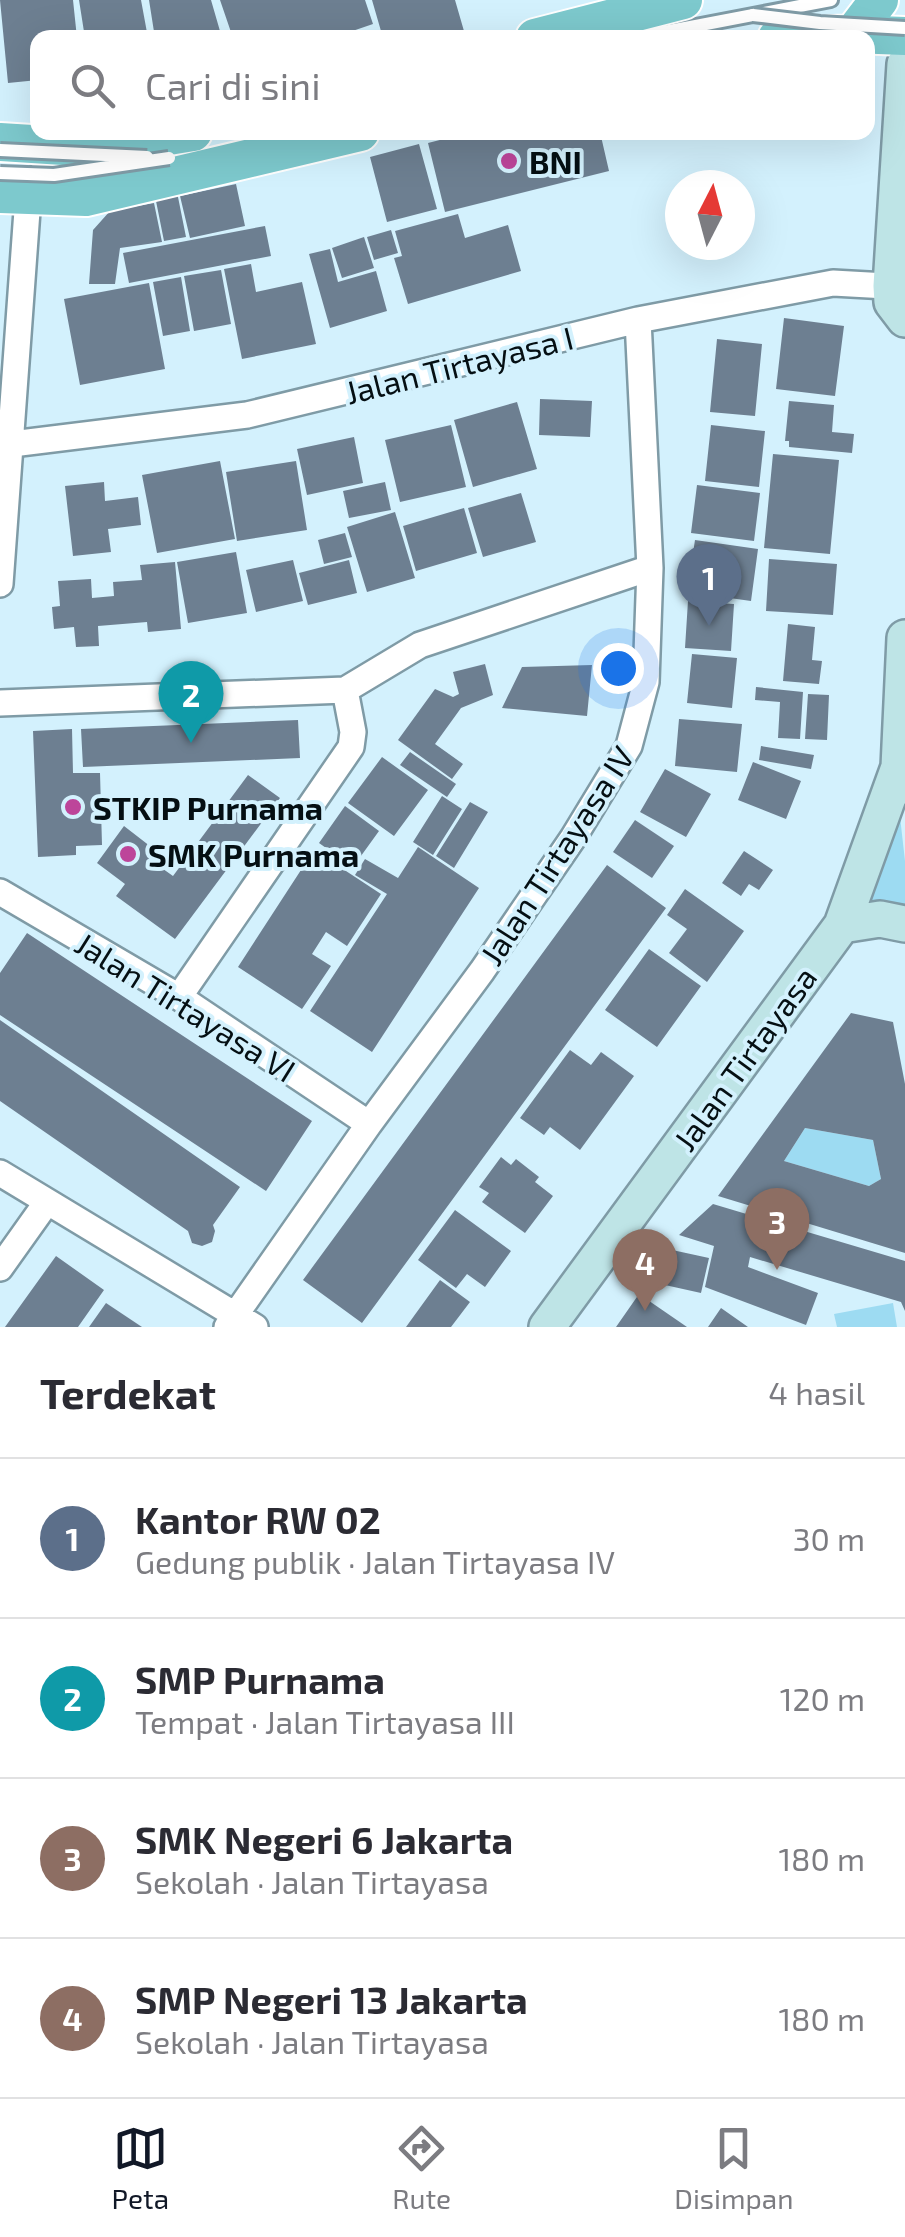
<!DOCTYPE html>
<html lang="id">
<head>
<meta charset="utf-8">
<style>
	body { margin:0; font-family:"Exo 2",sans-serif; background:#f2f2f3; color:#2b2b33 }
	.compass { position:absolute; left:665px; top:170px; width:90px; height:90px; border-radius:50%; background:#fff; box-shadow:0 10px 40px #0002; rotate:6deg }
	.you { position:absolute; left:618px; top:668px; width:35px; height:35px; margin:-25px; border:8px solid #fff; border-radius:50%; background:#1a73e8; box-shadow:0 0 0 15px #1a73e833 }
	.badge { display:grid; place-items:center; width:65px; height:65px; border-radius:50%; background:#111827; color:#fff; font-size:32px; font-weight:700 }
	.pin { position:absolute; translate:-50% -82px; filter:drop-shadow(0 2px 5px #0008) }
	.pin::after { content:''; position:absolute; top:52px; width:35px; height:30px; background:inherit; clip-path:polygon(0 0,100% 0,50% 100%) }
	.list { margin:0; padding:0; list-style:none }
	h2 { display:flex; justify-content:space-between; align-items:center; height:130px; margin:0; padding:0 40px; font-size:42px }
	h2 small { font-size:32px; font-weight:400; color:#7c7c81 }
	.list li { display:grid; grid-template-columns:65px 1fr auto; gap:30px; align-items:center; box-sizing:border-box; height:160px; padding:0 40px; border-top:2px solid #e1e1e2 }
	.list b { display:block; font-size:38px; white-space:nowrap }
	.list p { margin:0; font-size:32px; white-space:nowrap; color:#7c7c81 }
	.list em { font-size:32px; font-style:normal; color:#7c7c81 }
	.icon { flex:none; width:55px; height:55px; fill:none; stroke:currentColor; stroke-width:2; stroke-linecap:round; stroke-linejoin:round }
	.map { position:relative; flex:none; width:905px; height:1327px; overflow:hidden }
	.search { position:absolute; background:#fff; box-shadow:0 10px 40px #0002; left:30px; right:30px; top:30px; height:110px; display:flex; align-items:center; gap:25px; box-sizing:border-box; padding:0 35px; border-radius:20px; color:#7c7c81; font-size:38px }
	.sheet { height:770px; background:#fff }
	nav { display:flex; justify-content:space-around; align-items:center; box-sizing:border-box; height:140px; border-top:2px solid #e1e1e2; background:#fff; font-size:28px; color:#7c7c81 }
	nav a { display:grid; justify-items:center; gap:5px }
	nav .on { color:#111827 }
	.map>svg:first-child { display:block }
	.green { fill:#9ddbf2 }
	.building { fill:#6d7f91; fill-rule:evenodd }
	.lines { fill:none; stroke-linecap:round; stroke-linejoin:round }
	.lane-casing { stroke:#7f9ba6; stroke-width:18 }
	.street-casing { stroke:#7f9ba6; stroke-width:30 }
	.secondary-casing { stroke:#7f9ba6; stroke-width:40 }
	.primary-casing { stroke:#fff; stroke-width:42 }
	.lane { stroke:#fff; stroke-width:12 }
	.street { stroke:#fff; stroke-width:25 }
	.secondary { stroke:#bee4e6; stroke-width:35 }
	.primary { stroke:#7dc9cd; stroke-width:38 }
	.lane-bridge-casing { stroke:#7f9ba6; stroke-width:18; stroke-linecap:butt }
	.lane-bridge { stroke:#fff; stroke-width:12 }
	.poi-dot { fill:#bd459a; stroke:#d3f1fd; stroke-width:4 }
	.labels { text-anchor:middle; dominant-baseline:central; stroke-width:8; stroke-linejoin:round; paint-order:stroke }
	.poi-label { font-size:32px; font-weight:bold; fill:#050f13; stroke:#d3f1fd; text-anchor:start }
	.street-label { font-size:32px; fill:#050f13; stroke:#d3f1fd }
</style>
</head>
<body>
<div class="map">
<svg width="905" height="1327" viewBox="0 0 905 1327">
	<rect width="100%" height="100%" fill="#d3f1fd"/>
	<path class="green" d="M898,799L905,861V917L843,906Z
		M805,1128L873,1140L881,1179L869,1186L784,1161Z
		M893,1303L897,1327H837L834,1314Z"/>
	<path class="building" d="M0,0H73L77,38H38V80L8,83Z
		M79,0H141L148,38H85Z
		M149,0H211L222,38H155Z
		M220,0H365L373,24L332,38H233Z
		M372,0H455L466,38H383Z
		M471,132H600L609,171L445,212L428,143Z
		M419,144L437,209L387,222L370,157Z
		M236,184L245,226L190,238L180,196Z
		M177,192L186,237L164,241L155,196Z
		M154,203L162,242L120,248L115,284H89L93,230L110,211Z
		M458,214L465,238L508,225L521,271L408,304L394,258L402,256L395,231Z
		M265,226L271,256L129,283L123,253Z
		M391,230L398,253L374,260L367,237Z
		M364,237L374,268L342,278L332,248Z
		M330,249L338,282L376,271L387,311L330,328L309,254Z
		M251,264L256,292L302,282L316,344L242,359L224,269Z
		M221,270L231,324L194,331L184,276Z
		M181,277L190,331L163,336L153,282Z
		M149,283L165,369L80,385L64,299Z
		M784,318L844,326L835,396L776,389Z
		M717,339L762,344L755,416L710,412Z
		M540,399L592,401L590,437L539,435Z
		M789,401L834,405L832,432L854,434L852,453L789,447V441H785Z
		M517,402L537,469L473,487L454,420Z
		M451,425L466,487L400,502L385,440Z
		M711,425L765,431L759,487L705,481Z
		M354,437L363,483L307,495L297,449Z
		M773,454L839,460L830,554L764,548Z
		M220,461L235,539L157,553L142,475Z
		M296,461L307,530L237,541L226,472Z
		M104,482L105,501L138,497L141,525L108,529L111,552L73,556L65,486Z
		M385,482L391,510L349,518L343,491Z
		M697,485L760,493L754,541L691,533Z
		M521,493L536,542L483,557L468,508Z
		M464,508L477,553L416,571L403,526Z
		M395,512L415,578L367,592L347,527Z
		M345,533L352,557L324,564L318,540Z
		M695,540L758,549L751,601L687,592Z
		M236,552L247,613L188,623L177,562Z
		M769,559L837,564L833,615L766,611Z
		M293,560L303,601L256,612L246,570Z
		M349,560L357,593L308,605L299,573Z
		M175,562L181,629L148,632L147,622L98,626L99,646L76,647L74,627L54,629L52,607L60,606L58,581L91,579L92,598L114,596L113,582L142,580L140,565Z
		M688,601L734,604L731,651L685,648Z
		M788,624L815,627L812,660L822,661L819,684L783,681Z
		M692,654L737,658L732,708L687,703Z
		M485,664L493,695L461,708L435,744L463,764L452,779L398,740L435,689L453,697L459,694L453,672Z
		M592,665L587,716L502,708L522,667Z
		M756,687L803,692L800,739L778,738L780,702L755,700Z
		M808,694L829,695L827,740L805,739Z
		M679,719L742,724L737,772L675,766Z
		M298,720L300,758L83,767L81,729Z
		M72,729L73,773H100L102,845L76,846V855L38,857L33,731Z
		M761,746L814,755L811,769L759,760Z
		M410,752L456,784L447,797L400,765Z
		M382,757L428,790L394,836L348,803Z
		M753,762L801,781L786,819L738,800Z
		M665,769L711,794L686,837L640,812Z
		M248,775L280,798L175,939L116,896L125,884L97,863L124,826L155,850L149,859L173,876Z
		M442,796L462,809L433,855L413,842Z
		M470,802L488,812L454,868L436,856Z
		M345,806L379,831L353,867L319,843Z
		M635,820L674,846L652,878L613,852Z
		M418,847L479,888L372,1052L310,1011L387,894L355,875L365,859L398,878Z
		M314,850L381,894L347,946L326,932L312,954L331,966L302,1009L238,967Z
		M744,851L773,870L759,890L749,884L741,896L722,883Z
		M607,865L666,908L362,1323L303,1280Z
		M685,889L744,931L707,982L669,953L687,929L667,915Z
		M27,933L312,1121L266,1191L0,1015V973Z
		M649,949L701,986L657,1047L605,1010Z
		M851,1013L893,1022L905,1084V1253L718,1196ZM805,1128L873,1140L881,1179L869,1186L784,1161Z
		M0,1020L240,1187L213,1225L215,1231L212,1242L202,1246L192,1243L188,1231L0,1101Z
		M570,1050L591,1065L601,1052L634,1076L580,1150L550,1127L544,1135L520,1118Z
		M501,1157L511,1165L516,1159L539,1177L535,1182L553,1196L525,1233L482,1202L489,1193L479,1187Z
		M713,1204L905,1261V1311L901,1302L750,1257L748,1267L818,1293L806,1325L705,1287L714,1246L679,1235Z
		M455,1210L511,1251L485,1287L467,1274L456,1288L418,1260Z
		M663,1248L709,1258L701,1293L656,1283Z
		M56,1256L104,1290L78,1327H5Z
		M440,1280L470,1302L451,1327H406Z
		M639,1294L687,1327H616Z
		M106,1303L142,1327H89Z
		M721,1308L748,1327H708Z"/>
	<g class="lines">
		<g class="lane-casing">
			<path id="lane" d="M633,38L831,0"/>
		</g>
		<g class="street-casing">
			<path id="street" d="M12,444L247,415L638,320L833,283L905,287
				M0,584L28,197L58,146
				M0,703L345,690L420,645L650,568
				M0,892L179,997L369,1124
				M179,997L351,747L353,732L345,690
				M0,1173L255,1327
				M0,1268L47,1202
				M227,1327L369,1124L482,971L573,838L629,746L646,682L650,568L638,320"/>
		</g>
		<g class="secondary-casing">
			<path id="secondary" d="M905,64L891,286L892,302L905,319
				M904,786L899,767L905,638
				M842,925L880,919L905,924
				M547,1327L842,925L899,767"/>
		</g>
		<g class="primary-casing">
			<path id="primary" d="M853,34L879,0
				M535,38L683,0
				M777,38L853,34L905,36
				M0,142L95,148L193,132
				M0,194L86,197L360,132"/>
		</g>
		<use href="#lane" class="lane"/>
		<use href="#street" class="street"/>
		<use href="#secondary" class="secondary"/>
		<use href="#primary" class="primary"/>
		<g class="lane-bridge-casing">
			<path id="lane-bridge" d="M753,15L820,23L905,28
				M0,150L147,157
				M0,173L54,175L169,158"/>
		</g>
		<use href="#lane-bridge" class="lane-bridge"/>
	</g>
	<g class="poi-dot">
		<circle cx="509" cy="161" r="10"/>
		<circle cx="73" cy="807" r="10"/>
		<circle cx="128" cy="854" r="10"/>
	</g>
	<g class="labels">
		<g class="poi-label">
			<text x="529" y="161">BNI</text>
			<text x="93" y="807">STKIP Purnama</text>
			<text x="148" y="854">SMK Purnama</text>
		</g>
		<g class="street-label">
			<text transform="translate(459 364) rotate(-14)">Jalan Tirtayasa I</text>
			<text transform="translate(556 855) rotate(-57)">Jalan Tirtayasa IV</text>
			<text transform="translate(186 1006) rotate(32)">Jalan Tirtayasa VI</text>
			<text transform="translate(744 1058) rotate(-54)">Jalan Tirtayasa</text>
		</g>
	</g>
</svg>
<svg class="compass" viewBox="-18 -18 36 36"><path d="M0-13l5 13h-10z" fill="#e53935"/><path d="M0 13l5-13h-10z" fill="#7c7c81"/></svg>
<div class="you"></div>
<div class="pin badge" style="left:709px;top:626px;background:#5c6f8a">1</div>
<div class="pin badge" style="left:191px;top:743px;background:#0f9aa8">2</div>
<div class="pin badge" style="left:777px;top:1270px;background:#8d6e63">3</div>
<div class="pin badge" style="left:645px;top:1311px;background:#8d6e63">4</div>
<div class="search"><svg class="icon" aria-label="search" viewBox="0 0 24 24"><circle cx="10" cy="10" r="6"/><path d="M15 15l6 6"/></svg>Cari di sini</div>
</div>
<section class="sheet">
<h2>Terdekat<small>4 hasil</small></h2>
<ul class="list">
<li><span class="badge" style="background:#5c6f8a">1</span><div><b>Kantor RW 02</b><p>Gedung publik · Jalan Tirtayasa IV</p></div><em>30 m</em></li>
<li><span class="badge" style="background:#0f9aa8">2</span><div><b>SMP Purnama</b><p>Tempat · Jalan Tirtayasa III</p></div><em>120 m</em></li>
<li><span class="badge" style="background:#8d6e63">3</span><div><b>SMK Negeri 6 Jakarta</b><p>Sekolah · Jalan Tirtayasa</p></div><em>180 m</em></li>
<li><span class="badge" style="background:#8d6e63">4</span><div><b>SMP Negeri 13 Jakarta</b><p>Sekolah · Jalan Tirtayasa</p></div><em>180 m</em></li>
</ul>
</section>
<nav>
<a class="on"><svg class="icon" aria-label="map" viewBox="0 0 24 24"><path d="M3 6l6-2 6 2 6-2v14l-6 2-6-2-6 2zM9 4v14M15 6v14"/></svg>Peta</a>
<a><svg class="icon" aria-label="directions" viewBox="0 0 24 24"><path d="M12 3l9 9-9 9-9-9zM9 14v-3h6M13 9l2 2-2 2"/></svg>Rute</a>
<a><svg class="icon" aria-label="saved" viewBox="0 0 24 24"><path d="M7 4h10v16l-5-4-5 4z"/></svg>Disimpan</a>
</nav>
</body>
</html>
